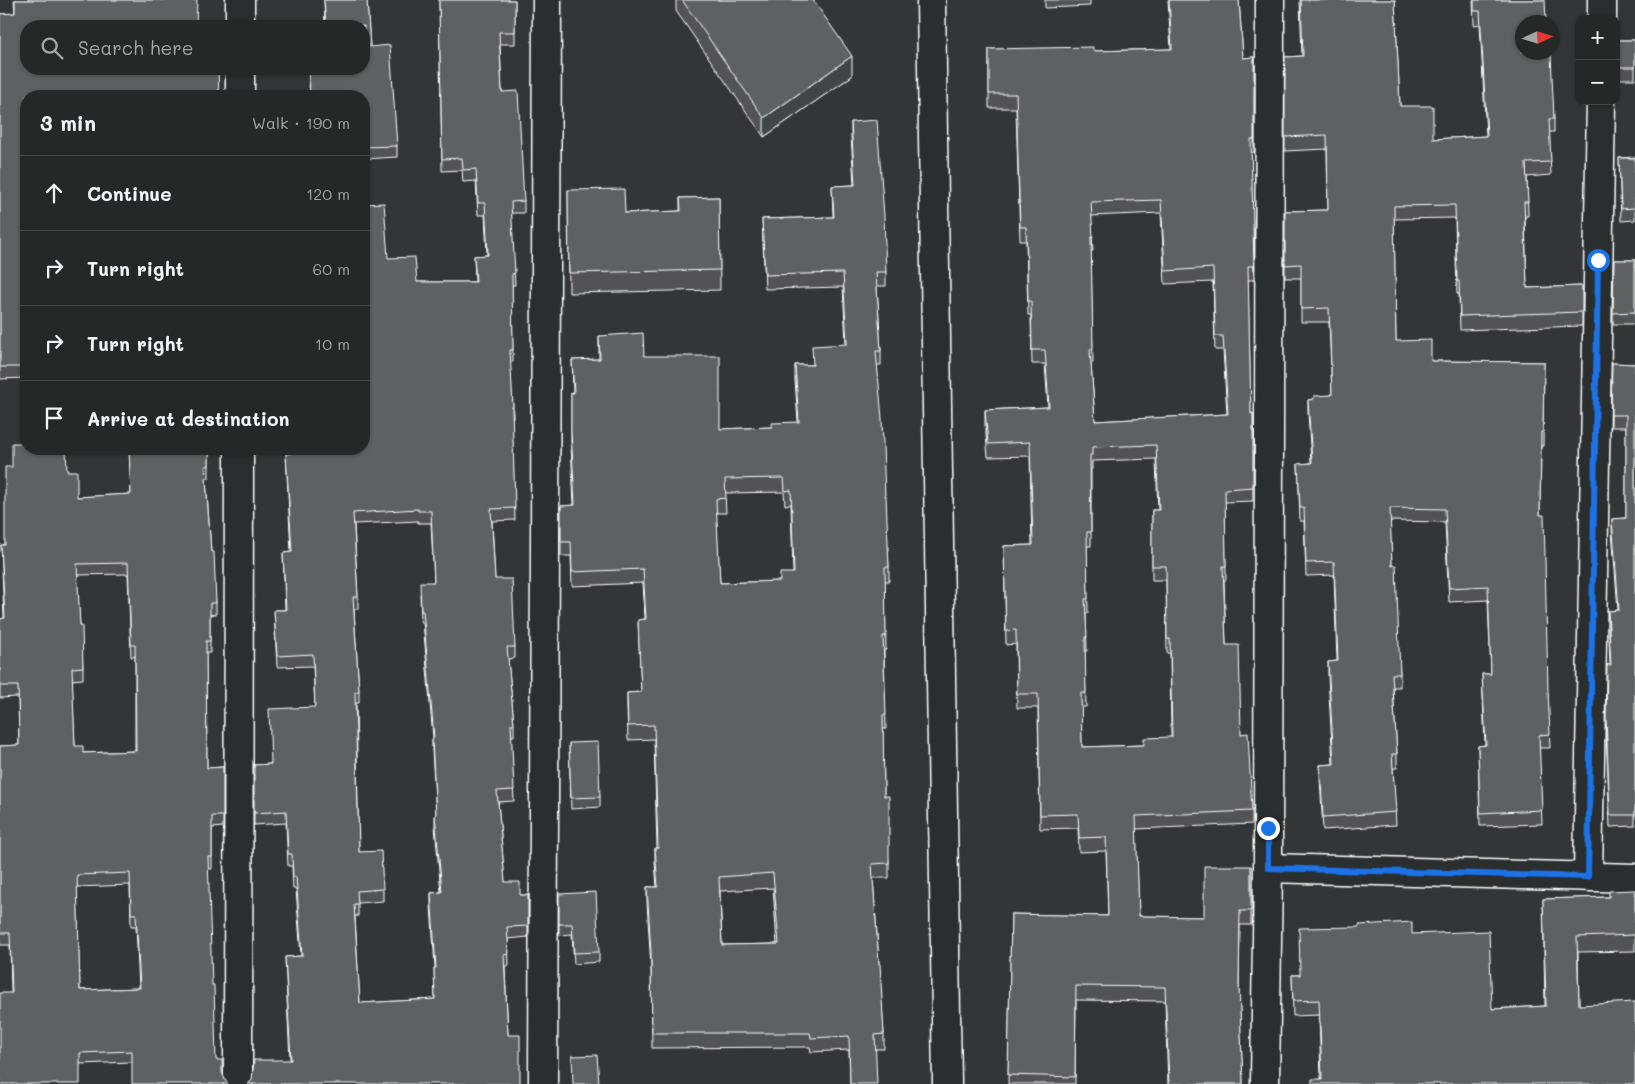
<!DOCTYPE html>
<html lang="en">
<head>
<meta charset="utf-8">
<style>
	body { margin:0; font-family:Mali,sans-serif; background:#323434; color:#f1f3f6 }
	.controls { position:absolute; right:15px; top:15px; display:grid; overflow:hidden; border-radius:10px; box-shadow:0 1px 4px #0004 }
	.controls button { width:45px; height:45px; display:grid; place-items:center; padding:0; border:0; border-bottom:1px solid #424445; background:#262828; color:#f1f3f6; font:25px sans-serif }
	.compass { position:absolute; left:1515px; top:15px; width:45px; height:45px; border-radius:50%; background:#262828; box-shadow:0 1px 4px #0004; rotate:86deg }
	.stop { position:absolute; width:15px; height:15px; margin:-11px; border:4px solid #1a73e8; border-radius:50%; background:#fff }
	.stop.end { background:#1a73e8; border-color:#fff; box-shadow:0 1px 5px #0008 }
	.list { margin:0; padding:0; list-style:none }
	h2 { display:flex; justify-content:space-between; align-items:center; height:65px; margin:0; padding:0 20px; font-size:21px }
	h2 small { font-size:16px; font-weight:400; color:#a4a6a8 }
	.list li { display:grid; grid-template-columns:32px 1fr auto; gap:15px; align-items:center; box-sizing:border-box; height:75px; padding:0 20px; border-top:1px solid #424445 }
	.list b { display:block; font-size:19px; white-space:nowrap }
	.list em { font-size:16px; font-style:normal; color:#a4a6a8 }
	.icon { flex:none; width:28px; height:28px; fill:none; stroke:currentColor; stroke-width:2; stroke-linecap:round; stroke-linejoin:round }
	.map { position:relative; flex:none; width:1635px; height:1084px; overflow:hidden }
	.search { position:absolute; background:#262828; box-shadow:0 1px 4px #0004; left:20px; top:20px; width:350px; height:55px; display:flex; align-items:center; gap:12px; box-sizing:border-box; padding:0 18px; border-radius:20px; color:#a4a6a8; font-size:19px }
	.panel { position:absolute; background:#262828; box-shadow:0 1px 4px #0004; left:20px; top:90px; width:350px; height:365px; border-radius:20px }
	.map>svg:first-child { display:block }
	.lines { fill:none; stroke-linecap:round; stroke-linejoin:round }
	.street-casing { stroke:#fff; stroke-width:31 }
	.street { stroke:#2a2d2e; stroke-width:28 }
	.wall { fill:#525354; stroke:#fff; fill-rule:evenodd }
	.shaded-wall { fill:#424445; stroke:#fff }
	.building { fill:#5f6162; stroke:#fff; fill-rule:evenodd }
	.route { stroke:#1a73e8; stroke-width:6 }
</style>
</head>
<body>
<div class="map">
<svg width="1635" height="1084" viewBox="0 0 1635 1084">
	<rect width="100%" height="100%" fill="#333536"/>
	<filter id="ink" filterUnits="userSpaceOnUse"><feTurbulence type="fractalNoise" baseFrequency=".02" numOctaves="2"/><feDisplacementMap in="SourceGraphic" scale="10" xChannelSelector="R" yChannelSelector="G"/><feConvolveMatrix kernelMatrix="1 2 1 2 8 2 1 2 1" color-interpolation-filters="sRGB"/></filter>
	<g filter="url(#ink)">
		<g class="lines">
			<g class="street-casing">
				<path id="street" d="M931,0L947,1084
					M1602,19V0
					M240,26V0
					M240,96V69
					M1268,868L1635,878
					M1588,877L1601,101
					M238,1084L239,449
					M543,1084L547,0
					M1265,1084L1268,868L1270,0"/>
			</g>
			<use href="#street" class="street"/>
		</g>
		<path class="wall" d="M14,0H197L26,96V378L0,379V14L15,13Z
			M324,0H367L370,47L397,146V157L364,159V96H310L308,69H364V26H325Z
			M439,0H515V44H500L502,92L524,201V213H511L515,285H512L513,362H510L513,407V418H512L515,520L492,521L495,579L515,647V658L508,659L514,724V736H511L514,801L498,802L505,882L520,895H528V937L508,939L509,966H505L508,1035L290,1060L285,957L301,956L296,889H293L292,866H288L286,823L254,825V765L270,764L315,707L313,666L277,667L274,610H285L283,553L291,552L286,454L291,453V449H364L388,258L417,282H475L474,256L487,255L485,215H478L476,181L463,182L462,170L442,171ZM418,521V523H431L434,582L420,594L421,622H423L433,738L432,739V750L436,815H435V827L441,892L431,893V905L435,968H434L435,999L360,1003L355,916H358V903L383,901V889L359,852L356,703H359V691L354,609H358V597L354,524Z
			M676,0H813L852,76L764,137L676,11Z
			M1045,0H1090V6L1045,8Z
			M1168,0H1239L1243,58L1254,57V152L1251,153L1254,280H1248L1251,414L1253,413V501L1225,502L1226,580H1224L1226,645L1241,734L1252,811V824L1136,829L1139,916L1204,917L1251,866V925H1240L1239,989L1243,1084H1168L1165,1001L1076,1000L1075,1084H1008L1011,914L1108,916L1106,851L1079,852L1078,828L1040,829L1038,708H1017L1016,644L1006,645L1004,546L1032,545L1030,456L988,457L985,424V410L1048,407L1045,364H1032L1031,315H1028L1026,241H1020L1016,108H989V49L1093,51L1171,49ZM1161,213L1165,284L1213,282L1215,350H1223L1227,414L1095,421L1091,363H1093L1091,251H1093L1091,216ZM1156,459L1158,510H1152V580H1166L1167,653H1170L1171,737L1144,745L1082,747L1081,707H1086L1085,651H1087L1086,613H1088L1087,546H1091V469H1092V461Z
			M1300,0H1395L1400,106L1433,139L1486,136L1480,24L1474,25L1473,0H1545L1522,22L1554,119V132H1549L1551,175L1527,177L1528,216H1525L1527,288L1582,286V326L1460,330L1459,294H1457L1455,218L1394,219L1396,341L1431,361L1544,362L1543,446H1541L1540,515L1550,748H1539L1542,824L1480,826L1478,746L1485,745L1482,674H1491L1488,600L1449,602L1445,522L1390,521L1392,566L1400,674V687H1393L1397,754V768H1393L1396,825L1323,830L1320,778V765L1333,764L1328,676V662L1337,661L1334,575L1306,576L1304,521H1300L1298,464L1311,463L1308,413V400L1332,395L1329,322H1301V278H1285V211L1328,210L1327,149L1285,151V57L1302,56Z
			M1616,40H1635V79H1616Z
			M851,122L886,272V286H877L881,351V365H877L889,567V581H885L886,650H884L886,729H883L884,796L889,863V878H873L884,1034V1049H876L850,1084L849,1050L811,1052L810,1047L652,1048L651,967L647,902V887H657L655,862V848H657L654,739L628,740L627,707V693L641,692L638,620L645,619L643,583L572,586L571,556H561V506L574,505L571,446V393H573L572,360L599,359V336L644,356L720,429L772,427L798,422L795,380V365H812L846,344L843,287L765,289L762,219L833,217L832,186L854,185L851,136ZM784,492L785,505L791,504L793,573L780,581L720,583L716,513H726L725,493ZM773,888L777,944L722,945L720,891Z
			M1635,157V220L1621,221L1619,158Z
			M568,190L625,213L680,211V198L719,197L720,290L569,293Z
			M1614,260H1635V324H1613Z
			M1612,363L1635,364V826L1610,827L1606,731L1607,665H1610L1608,611L1618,610L1612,531V519L1626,518V427H1611Z
			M22,443L67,471L77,497L131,494L129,449H209V478H206L211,552L216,603V614L210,615V653H206L207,768L223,767V827L212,828V869H208L132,1062L80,1064L11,993L10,945H0V746L19,745L18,697L0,698V619L4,618L1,545H5L12,467ZM128,574L131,657L135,656V751L83,753L75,746L72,680L83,679V667L80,626L77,575ZM130,885L131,926H136L139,988L80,990L77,887Z
			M569,743L600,797V807L571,809Z
			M1635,890V951L1578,952L1579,1005L1321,1079L1319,1015L1293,1016L1292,975H1299L1412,934L1492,1009L1545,1006L1543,899L1609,897Z
			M559,894L599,952V962L574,964L572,934L559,935Z"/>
		<path class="shaded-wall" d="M852,56V76L764,137V118Z"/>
		<path class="building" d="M15,0H197L196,26H26V69H218L219,96H26V367H0V14L15,13Z
			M324,0H367L370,47L390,45L397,146L364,147V96H292H310L309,69H364V26H326Z
			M439,0H515V32H499L502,92L518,91L524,201L511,202L515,273L512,274L513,350H510L513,407H512L515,508L491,509L495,579H512L515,647H507L514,724H511L514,790L497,791L505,882H520V895H528V926L507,927L509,954L504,955L508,1035H520V1084H248L252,1080L254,1060H291L285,957L302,956L296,877H293L292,854H288L286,811L254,813V765L271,764L269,709L315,707L313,654L277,656L274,610H286L283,553L292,552L286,454L292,453V449H364V204L384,203L388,258L415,257L417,282H476L474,256L488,255L485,203H478L476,169L463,170L462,158L442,159ZM418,509V511H431L434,582H420L421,611H423L434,738L432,739L436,815H435L442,892L431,893L436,968H434L435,999L360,1003L354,904H358L357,891L383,889L381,851L359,852L355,692L359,691L353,597H358L353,513Z
			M682,0H813L852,56L764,118Z
			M1169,0H1239L1243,58L1254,57V139H1251L1254,266H1248L1251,414L1253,413V487L1225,489L1226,566H1223L1226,645H1239L1241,734L1248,733L1252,811L1136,816L1139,916L1204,917V866H1251V911H1240L1239,985L1243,1084H1169L1165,987L1076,986L1075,1077L1008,1075L1011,914L1108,916L1106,837L1079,838L1078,814L1040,815L1038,694H1017L1016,630L1006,631L1004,546L1033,545L1030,442L988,444L985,410L1049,407L1045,350H1032L1031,301H1028L1026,227H1020L1016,94H989V49L1093,47V51L1172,49ZM1161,200L1165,271L1213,268L1215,336H1223L1228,414L1095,421L1090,349H1093L1091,238L1093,237L1091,202ZM1156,445L1159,510H1152V566H1166L1167,639H1170L1172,737L1144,738V745L1082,747L1081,693H1086L1085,637H1087L1085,599H1088L1087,532H1091L1090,455H1092V447Z
			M1301,0H1395L1400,106H1433V139L1487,136L1480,11H1474V0H1545L1546,22H1522V52H1547V54H1551L1554,119H1549L1551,162L1526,163L1528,202H1524L1527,288L1582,286V312L1460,316L1459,281H1457L1455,205L1394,206L1396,341L1431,340V361L1544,362L1543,432H1541L1540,515H1544L1548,690L1550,734L1539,735L1542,810L1480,813L1478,746L1486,745L1482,674H1491L1488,586L1449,588L1445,509L1390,508L1392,566L1396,565L1400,674H1392L1397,754H1392L1396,812L1323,817L1320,765L1334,764L1328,662L1338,661L1334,562L1306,563L1304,508H1300L1298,464L1312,463L1308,400L1314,399V396L1332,395L1329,308L1301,309V264L1285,265V211L1328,210L1327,135L1285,137V57L1303,56Z
			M1616,40H1635V67H1616Z
			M877,120L884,216L886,272H876L881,351H876L882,419L885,496H886L889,567H885L886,636H883L886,715H883L884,796H889V863L872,864L879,964H880L884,1034L875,1035L877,1084H850L849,1036L811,1038L810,1033H652L651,953L647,887H658L655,848H658L654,725L628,726L627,693L641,692L638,620L646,619L643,569L572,572L571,542H561V506L575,505L571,431V393H574L572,360L600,359L599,336L643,333L644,356H720V429L772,427V423L799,422L795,365H813L812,346L847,344L843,273L765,275L762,219L834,217L832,186L855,185L851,122ZM784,478L785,491L791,490L794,573H780V581L720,583L716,499L726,498L725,479ZM773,873L779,944L722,945L719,877Z
			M1619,158H1635V208L1621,209Z
			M624,189L625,213L681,211L680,198L719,197L720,270L569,273L568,190Z
			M1614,260H1635V312L1613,313Z
			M1612,363L1635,364V815H1610L1606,719L1607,665H1611L1608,611L1619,610L1612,519L1626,518V415H1611Z
			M22,413H26V449H66L67,471H77V497L131,494L129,449H209V466H205L211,552H214L216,603H210V641H206L207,768L223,767V816H212V857H208L212,985H214L216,1060H222V1072L225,1080L228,1084H132V1051L80,1053V1084H0V993H12L10,933H0V746L19,745L18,686H0V619L5,618L1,545H5V467H12V443H22ZM128,563L131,645H135L136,751L83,753V746H75L72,668L83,667L82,626H80L77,564ZM130,873L131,914H136L140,988L80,990L77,875Z
			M598,742L600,797L571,798L569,743Z
			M1635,890V935L1577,937L1579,1005L1635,1002V1084H1312V1079H1322L1319,1000L1293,1001L1292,975H1300L1299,928L1359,927V925L1412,922V934L1489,931L1492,1009L1546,1006L1543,899L1609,897V891Z
			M596,892L599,952L574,953L572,924H559V894Z
			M597,1055L599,1084H573L572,1056Z"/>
	</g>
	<g class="lines" filter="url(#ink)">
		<path class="route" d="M1268,828V868L1588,877L1598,260"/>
	</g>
</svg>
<div class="controls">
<button>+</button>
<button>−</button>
</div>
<svg class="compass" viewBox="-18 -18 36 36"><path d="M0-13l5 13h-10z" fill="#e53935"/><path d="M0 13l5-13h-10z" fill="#a4a6a8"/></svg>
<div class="stop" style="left:1598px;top:260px"></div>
<div class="stop end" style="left:1268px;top:828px"></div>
<div class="search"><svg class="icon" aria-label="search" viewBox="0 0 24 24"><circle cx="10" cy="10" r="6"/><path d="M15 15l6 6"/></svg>Search here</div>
<section class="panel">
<h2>3 min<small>Walk · 190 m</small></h2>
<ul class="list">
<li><svg class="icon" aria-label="ahead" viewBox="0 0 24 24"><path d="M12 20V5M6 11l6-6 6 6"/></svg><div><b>Continue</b></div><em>120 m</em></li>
<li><svg class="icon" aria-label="right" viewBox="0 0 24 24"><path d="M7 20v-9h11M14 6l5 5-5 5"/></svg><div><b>Turn right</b></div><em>60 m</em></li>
<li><svg class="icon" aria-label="right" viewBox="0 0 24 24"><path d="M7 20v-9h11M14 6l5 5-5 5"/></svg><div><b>Turn right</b></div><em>10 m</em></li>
<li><svg class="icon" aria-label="arrive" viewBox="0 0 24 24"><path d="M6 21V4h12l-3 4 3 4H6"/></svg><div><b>Arrive at destination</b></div></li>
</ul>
</section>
</div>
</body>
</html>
